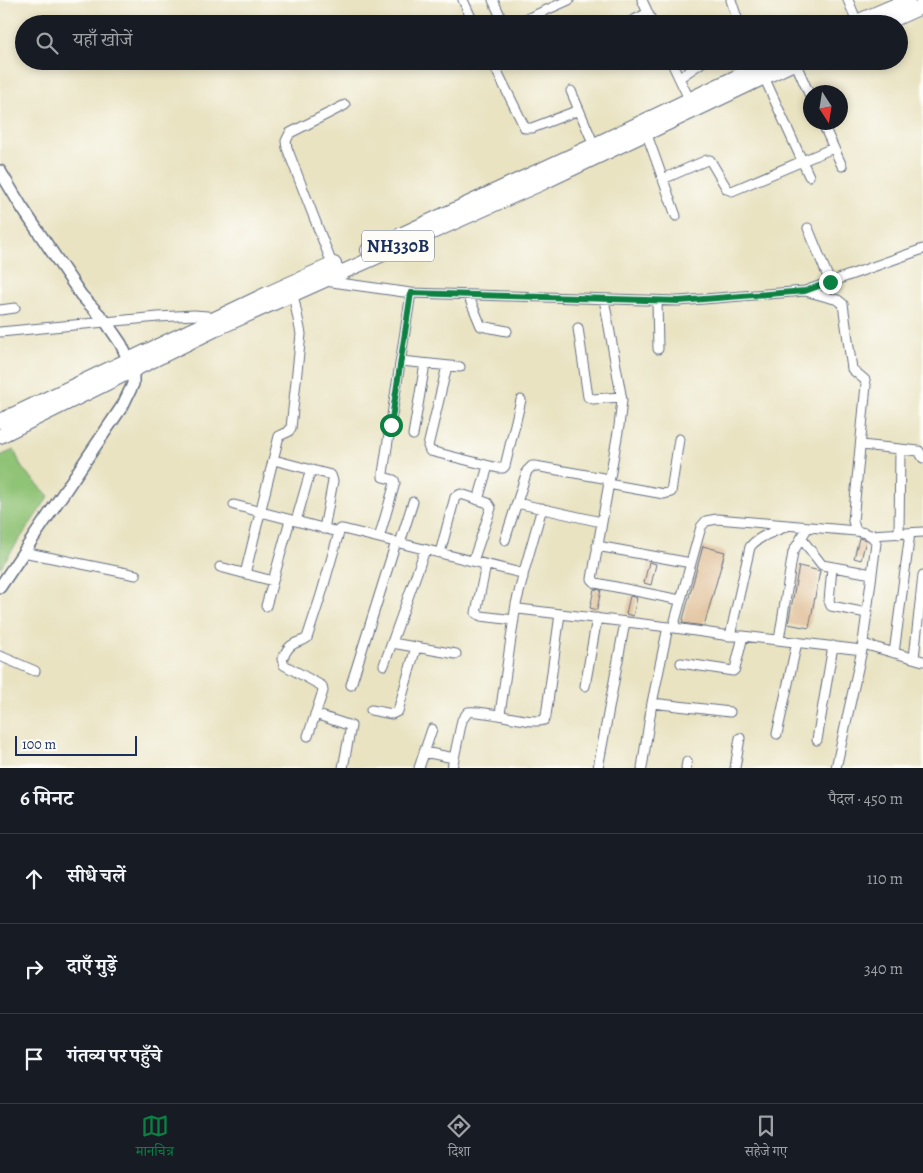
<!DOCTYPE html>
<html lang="hi">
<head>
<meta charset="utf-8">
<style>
	body { margin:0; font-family:Alegreya,"Noto Serif Devanagari",serif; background:#20242c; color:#f1f3f6 }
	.compass { position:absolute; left:803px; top:85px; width:45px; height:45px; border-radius:50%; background:#171b24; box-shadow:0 2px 8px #0003; rotate:168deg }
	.scale { position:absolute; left:15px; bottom:12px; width:122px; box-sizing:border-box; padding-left:5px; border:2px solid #1b2f5e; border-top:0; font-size:14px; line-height:18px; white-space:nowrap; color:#1b2f5e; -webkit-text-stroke:4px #fdfcf7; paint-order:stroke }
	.stop { position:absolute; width:15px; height:15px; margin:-11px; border:4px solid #0b8043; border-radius:50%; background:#fff }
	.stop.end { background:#0b8043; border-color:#fff; box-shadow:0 1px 5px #0008 }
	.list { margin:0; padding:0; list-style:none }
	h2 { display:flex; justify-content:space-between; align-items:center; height:65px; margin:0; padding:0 20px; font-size:21px }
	h2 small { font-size:16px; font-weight:400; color:#9ea1a6 }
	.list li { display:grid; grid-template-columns:32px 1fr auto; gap:15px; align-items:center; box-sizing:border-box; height:90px; padding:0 20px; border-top:1px solid #363941 }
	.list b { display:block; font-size:19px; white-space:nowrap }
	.list em { font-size:16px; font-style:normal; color:#9ea1a6 }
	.icon { flex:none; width:28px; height:28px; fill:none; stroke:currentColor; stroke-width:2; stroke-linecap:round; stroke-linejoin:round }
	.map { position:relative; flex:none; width:923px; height:768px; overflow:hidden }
	.search { position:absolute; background:#171b24; box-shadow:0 2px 8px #0003; left:15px; right:15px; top:15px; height:55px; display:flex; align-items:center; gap:12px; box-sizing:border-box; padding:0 18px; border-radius:28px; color:#9ea1a6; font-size:19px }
	.sheet { height:335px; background:#171b24 }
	nav { display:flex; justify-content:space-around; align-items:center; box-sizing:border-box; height:70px; border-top:1px solid #363941; background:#171b24; font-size:14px; color:#9ea1a6 }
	nav a { display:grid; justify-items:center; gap:2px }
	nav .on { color:#0b8043 }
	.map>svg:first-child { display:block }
	.green { fill:#8fc375; stroke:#55796a }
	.building { fill:#dfbd95 }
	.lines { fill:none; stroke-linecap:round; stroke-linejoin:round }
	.minor-casing { stroke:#636e81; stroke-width:11 }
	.major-casing { stroke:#636e81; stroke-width:14 }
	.highway-casing { stroke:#636e81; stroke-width:16 }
	.minor { stroke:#fff; stroke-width:9 }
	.major { stroke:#fff; stroke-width:11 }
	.highway { stroke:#fff; stroke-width:14 }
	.route { stroke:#0b8043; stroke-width:6 }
	.labels { text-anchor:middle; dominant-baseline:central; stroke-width:4.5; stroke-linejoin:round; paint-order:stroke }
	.shield { fill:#fdfcf7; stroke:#5f6c8c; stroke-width:1 }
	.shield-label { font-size:18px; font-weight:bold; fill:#1b2f5e }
</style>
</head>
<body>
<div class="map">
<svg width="923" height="768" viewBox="0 0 923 768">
	<rect width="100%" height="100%" fill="#fdfcf7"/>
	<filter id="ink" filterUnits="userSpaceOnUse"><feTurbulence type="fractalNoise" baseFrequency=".02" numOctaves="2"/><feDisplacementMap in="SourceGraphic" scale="10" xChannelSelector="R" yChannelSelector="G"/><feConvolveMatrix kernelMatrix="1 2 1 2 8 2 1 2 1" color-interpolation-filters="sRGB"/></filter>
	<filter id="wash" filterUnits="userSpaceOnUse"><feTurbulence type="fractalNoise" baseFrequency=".0096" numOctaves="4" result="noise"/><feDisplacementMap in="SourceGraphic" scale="20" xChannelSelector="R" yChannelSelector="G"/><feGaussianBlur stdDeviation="1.12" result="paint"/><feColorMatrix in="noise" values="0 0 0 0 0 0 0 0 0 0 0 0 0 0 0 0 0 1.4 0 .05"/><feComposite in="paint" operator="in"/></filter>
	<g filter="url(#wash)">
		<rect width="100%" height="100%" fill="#e9e3c2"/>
		<path class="green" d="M14,450L22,468L49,496L0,568V456Z"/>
		<g id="blocks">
			<path class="building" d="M859,538L866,540L861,560L854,558Z
				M703,546L725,552L704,626L682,623Z
				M649,562L656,564L651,585L644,583Z
				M799,566L820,571L809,628L788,624Z
				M594,589L601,590L597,610L590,608Z
				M630,596L637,598L633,616L626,614Z"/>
		</g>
	</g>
	<g filter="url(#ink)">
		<use href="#blocks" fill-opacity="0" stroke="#636e81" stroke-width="1"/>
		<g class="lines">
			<g class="minor-casing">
				<path id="minor" d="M463,0L474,24
					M493,0L504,24
					M642,0L653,24
					M731,0L739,24
					M848,0L857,22
					M515,24L569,0
					M626,24L648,13
					M492,61L525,128H532L579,110
					M671,61L691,103
					M795,62L810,96
					M764,77L809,176
					M679,78L704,61
					M571,91L594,145
					M822,122L842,166
					M646,132L676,216
					M663,179L707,160H710L727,189L732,191L833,148
					M808,228L830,282
					M334,269L287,148L286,141L290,133L345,105
					M325,281L411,293L679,301L805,291L923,249
					M411,293L383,473V477L394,480L395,483L379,538L521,573L523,577L516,604V607L519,609L668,627
					M468,295L481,326L507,331
					M604,299L622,400L619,426L592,579L596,583L680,600
					M657,301L658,349
					M0,310L15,308
					M578,328L588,397L593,399L621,397
					M0,332L158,317L194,315L207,316L213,320
					M401,361L460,367
					M447,366L428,446L430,451L498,468H503L505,466L521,400
					M413,435L425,364
					M861,445L919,451L923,458
					M274,460L331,475L333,481L324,529
					M608,484L664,494L671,492L679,439
					M478,500L488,466
					M517,503L601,522
					M234,505L338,532
					M296,521L311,469
					M899,534L900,449
					M870,535L923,532
					M801,538L822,565L872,574
					M505,540L527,471L532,466H535L609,479
					M400,543L413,502
					M597,546L691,563
					M23,552L136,575
					M440,553L455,497L461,494L488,503L491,508L473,561
					M486,565L476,613L481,616L514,620
					M220,567L273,581
					M832,568L829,601L831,606L867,613
					M245,574L279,436L288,432L291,428L301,334L293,294
					M523,575L542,508
					M266,606L290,520
					M673,628L701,527L706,521L717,519L856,531
					M730,636L750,547C758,536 775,532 787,526
					M779,640L793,552L808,527
					M392,643L456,654
					M863,644L923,661
					M894,653L910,533
					M0,656L35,671
					M914,658L923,575
					M681,663L733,671L735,669L743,636
					M384,665L425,550
					M351,685L396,542
					M585,686L597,618
					M652,703L730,712
					M371,710L392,714L398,711L416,647
					M315,714L351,726L343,768
					M500,714L516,604
					M777,734L797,642
					M308,736L323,691L322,686L284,665L282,659C285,654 287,648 292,645C297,641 302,642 307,638L321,595L340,529H343L379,538
					M817,740L833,646
					M424,752L454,758
					M419,768L432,729
					M452,768L462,720L468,712C489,710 530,725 544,720L546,716L560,614
					M598,768L625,622
					M642,768L652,703L668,627L730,636H743L862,650L876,543C873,534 865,533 856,531L853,521L866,385L865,380L852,369L843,304L838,300L805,291
					M686,768L687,762
					M735,768L740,738
					M836,768L862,650"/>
			</g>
			<g class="major-casing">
				<path id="major" d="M0,171L21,206L81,295L106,322L121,344L133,370V384L123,405L0,587"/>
			</g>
			<g class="highway-casing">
				<path id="highway" d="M852,24L908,0
					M883,24L923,6
					M368,250L586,149L770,61
					M0,421L267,294L334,264
					M0,436L222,326L544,182L798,61"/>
			</g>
			<use href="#minor" class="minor"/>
			<use href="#major" class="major"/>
			<use href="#highway" class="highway"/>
		</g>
	</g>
	<g class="lines" filter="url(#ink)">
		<path class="route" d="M391,425L411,293L679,301L805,291L830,282"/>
	</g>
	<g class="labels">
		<rect class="shield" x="362" y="230.5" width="72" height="31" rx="4"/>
		<g class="shield-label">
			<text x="398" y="246">NH330B</text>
		</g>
	</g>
</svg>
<svg class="compass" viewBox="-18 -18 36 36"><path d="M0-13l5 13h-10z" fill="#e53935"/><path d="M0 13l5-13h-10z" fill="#9ea1a6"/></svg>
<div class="scale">100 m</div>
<div class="stop" style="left:391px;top:425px"></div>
<div class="stop end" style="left:830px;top:282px"></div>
<div class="search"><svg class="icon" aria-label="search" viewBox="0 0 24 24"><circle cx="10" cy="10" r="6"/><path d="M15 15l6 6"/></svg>यहाँ खोजें</div>
</div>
<section class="sheet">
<h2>6 मिनट<small>पैदल · 450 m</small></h2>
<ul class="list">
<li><svg class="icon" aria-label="ahead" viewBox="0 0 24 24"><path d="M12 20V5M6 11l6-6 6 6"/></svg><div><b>सीधे चलें</b></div><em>110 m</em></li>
<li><svg class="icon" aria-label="right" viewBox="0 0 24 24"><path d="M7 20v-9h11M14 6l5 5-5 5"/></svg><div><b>दाएँ मुड़ें</b></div><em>340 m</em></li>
<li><svg class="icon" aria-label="arrive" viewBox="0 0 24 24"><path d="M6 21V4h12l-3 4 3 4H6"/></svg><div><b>गंतव्य पर पहुँचे</b></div></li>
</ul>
</section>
<nav>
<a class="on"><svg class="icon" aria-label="map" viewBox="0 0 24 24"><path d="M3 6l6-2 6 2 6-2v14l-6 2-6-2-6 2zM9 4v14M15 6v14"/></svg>मानचित्र</a>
<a><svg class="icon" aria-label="directions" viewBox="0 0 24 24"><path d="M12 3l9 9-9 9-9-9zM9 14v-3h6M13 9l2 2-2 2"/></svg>दिशा</a>
<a><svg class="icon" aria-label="saved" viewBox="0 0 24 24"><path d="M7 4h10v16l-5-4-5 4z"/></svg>सहेजे गए</a>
</nav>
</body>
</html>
